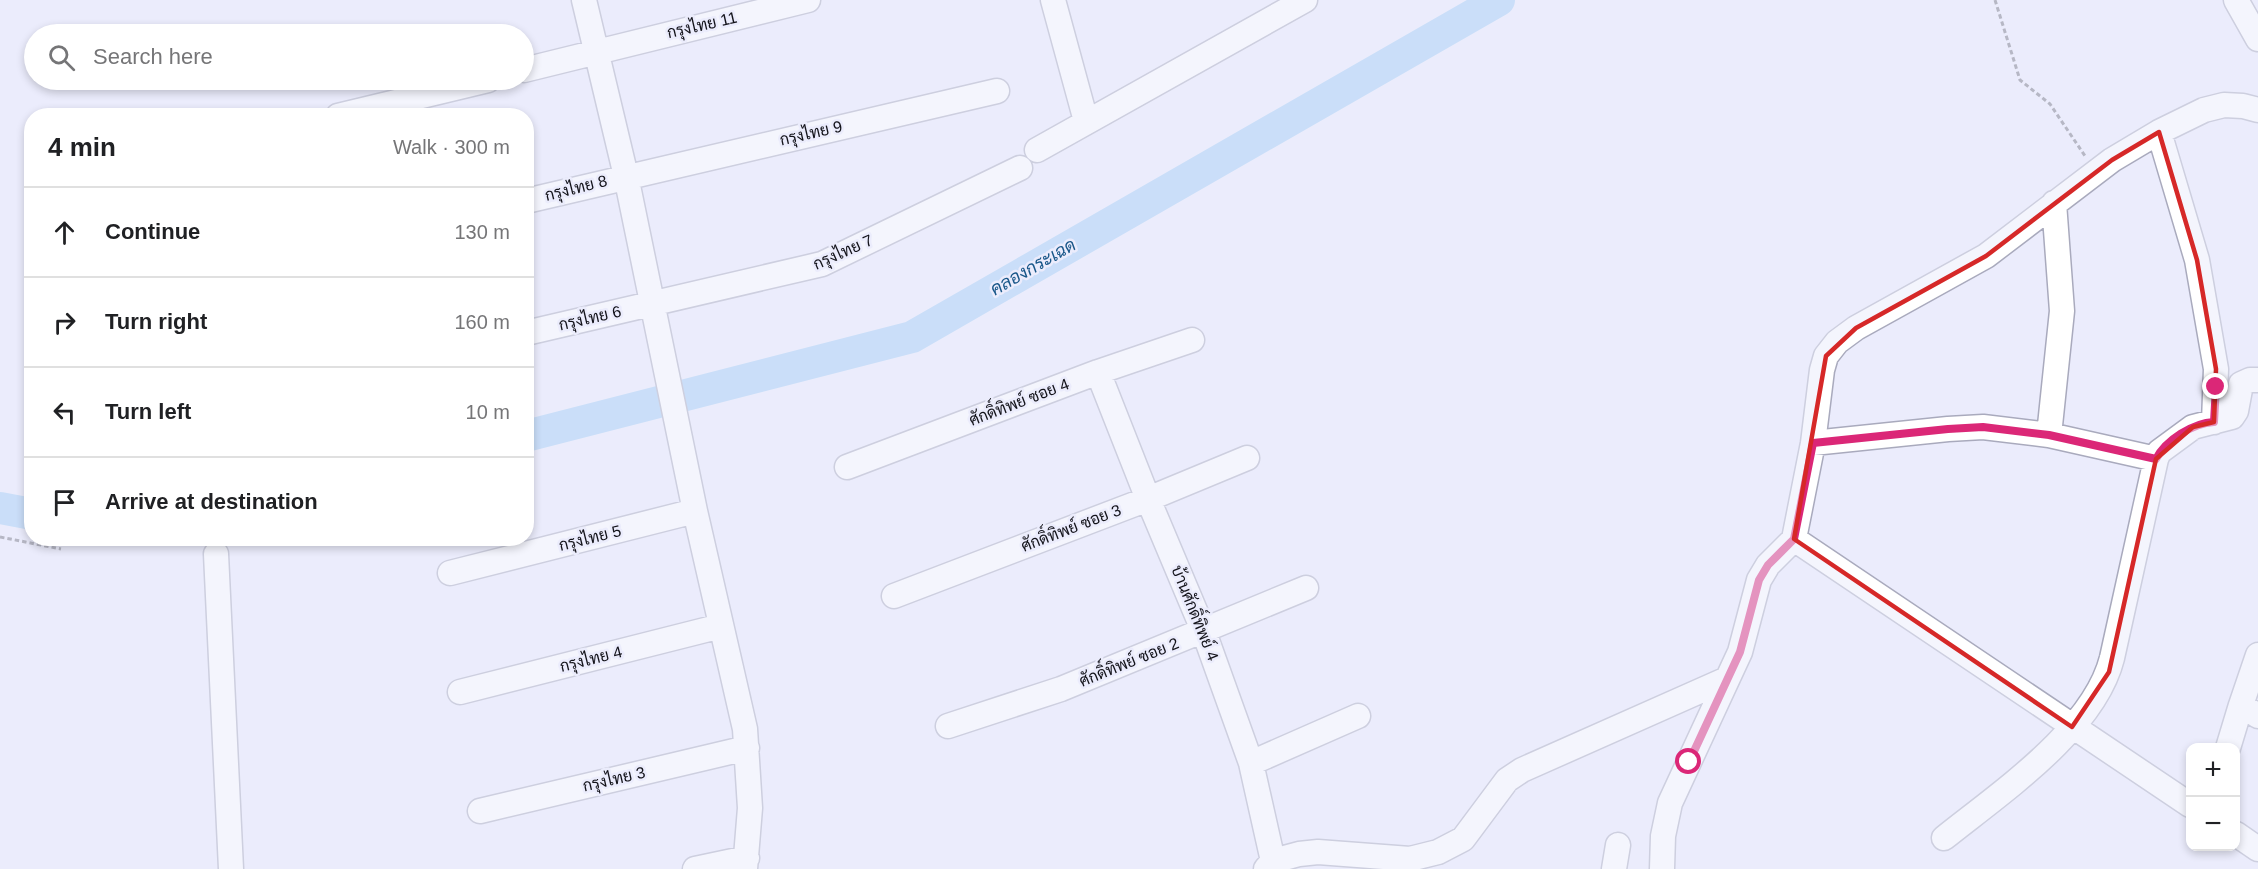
<!DOCTYPE html>
<html lang="en">
<head>
<meta charset="utf-8">
<style>
	body { margin:0; font-family:Arial,Sarabun,sans-serif; background:#f2f2f2; color:#202124 }
	.controls { position:absolute; right:18px; bottom:18px; display:grid; overflow:hidden; border-radius:12px; box-shadow:0 3px 9px #0003 }
	.controls button { width:54px; height:54px; display:grid; place-items:center; padding:0; border:0; border-bottom:2px solid #e0e0e0; background:#fff; color:#202124; font:30px sans-serif }
	.stop { position:absolute; width:18px; height:18px; margin:-14px; border:4px solid #db2777; border-radius:50%; background:#fff }
	.stop.end { background:#db2777; border-color:#fff; box-shadow:0 2px 6px #0008 }
	.list { margin:0; padding:0; list-style:none }
	h2 { display:flex; justify-content:space-between; align-items:center; height:78px; margin:0; padding:0 24px; font-size:26px }
	h2 small { font-size:20px; font-weight:400; color:#757577 }
	.list li { display:grid; grid-template-columns:39px 1fr auto; gap:18px; align-items:center; box-sizing:border-box; height:90px; padding:0 24px; border-top:2px solid #e0e0e0 }
	.list b { display:block; font-size:22px; white-space:nowrap }
	.list em { font-size:20px; font-style:normal; color:#757577 }
	.icon { flex:none; width:33px; height:33px; fill:none; stroke:currentColor; stroke-width:2; stroke-linecap:round; stroke-linejoin:round }
	.map { position:relative; flex:none; width:2258px; height:869px; overflow:hidden }
	.search { position:absolute; background:#fff; box-shadow:0 3px 9px #0003; left:24px; top:24px; width:510px; height:66px; display:flex; align-items:center; gap:15px; box-sizing:border-box; padding:0 21px; border-radius:33px; color:#757577; font-size:22px }
	.panel { position:absolute; background:#fff; box-shadow:0 3px 9px #0003; left:24px; top:108px; width:510px; height:438px; border-radius:24px }
	.map>svg:first-child { display:block }
	.lines { fill:none; stroke-linecap:round; stroke-linejoin:round }
	.river { stroke:#a2cdf5; stroke-width:32 }
	.minor-casing { stroke:#a9aabd; stroke-width:27 }
	.path { stroke:#777783; stroke-width:3; stroke-dasharray:4.5 3; stroke-linecap:butt }
	.minor { stroke:#fff; stroke-width:24 }
	.route { stroke:#db2777; stroke-width:8 }
	.marked { fill:none; stroke:#d62828; stroke-width:4.5; stroke-linejoin:round }
	.labels { text-anchor:middle; dominant-baseline:central; stroke-width:5; stroke-linejoin:round; paint-order:stroke }
	.street-label { font-size:16px; fill:#121219; stroke:#ebecfc }
	.water-label { font-size:18px; font-style:italic; fill:#195789; stroke:#ebecfc }
</style>
</head>
<body>
<div class="map">
<svg width="2258" height="869" viewBox="0 0 2258 869">
	<rect width="100%" height="100%" fill="#ebecfc"/>
	<g class="lines">
		<path class="river" d="M526,436L912,337L1499,0
			M0,508L32,514"/>
		<g class="minor-casing">
			<path id="minor" d="M584,0L626,176L695,511L745,729L750,808L745,869
				M1053,0L1086,121
				M2236,0L2258,39
				M524,70L808,0
				M338,116L488,80
				M2159,132L2197,260L2216,369L2214,422
				M1037,150L1305,0
				M526,201L997,91
				M526,333L822,264L1020,168
				M1098,372L1148,499L1204,632L1251,763L1273,861
				M2049,435L2062,311L2054,203
				M1813,443L1948,429L1983,427L2049,435L2156,459
				M847,467L1098,372L1192,340
				M1794,539L2190,805
				M216,554L231,869
				M450,573L695,511
				M894,596L1148,499L1247,458
				M2258,655L2241,705L2258,716
				M460,692L721,626
				M948,726L1061,689L1306,588
				M2228,748L2241,705
				M1251,763L1358,716
				M480,811L747,748
				M2236,834L2258,849
				M1944,838C2000,793 2094,730 2112,658L2156,459L2159,452L2193,427L2232,417L2236,411L2241,384L2250,380H2258
				M695,869L747,858
				M1266,869L1273,861L1299,854L1318,852L1410,859L1438,852L1463,839L1507,780L1522,770L1727,679
				M1614,869L1618,845
				M1662,869L1663,836L1670,803L1740,652L1759,580L1768,565L1794,539L1813,443L1822,370L1826,356L1837,342L1856,328L1986,256L2112,160L2159,132L2204,110L2224,105L2243,106L2258,110"/>
		</g>
		<path class="path" d="M1995,0L2020,80L2050,104L2085,156
			M0,537L61,549"/>
		<use href="#minor" class="minor"/>
	</g>
	<g class="lines">
		<path class="route" d="M1689,762L1740,652L1759,580L1768,565L1794,539L1813,443L1948,429L1983,427L2049,435L2156,459C2166,440 2193,423 2214,422L2216,387"/>
	</g>
	<path d="M0 0H2258V869H0ZM2159,132L2197,260L2216,369L2214,422L2193,427L2156,459L2109,672L2072,727L1794,539L1826,356L1856,328L1986,256L2112,160Z" fill="#ebecfc" fill-opacity=".55" fill-rule="evenodd"/>
	<path class="marked" d="M2159,132L2197,260L2216,369L2214,422L2193,427L2156,459L2109,672L2072,727L1794,539L1826,356L1856,328L1986,256L2112,160Z"/>
	<g class="labels">
		<g class="street-label">
			<text transform="translate(702 25) rotate(-13)">กรุงไทย 11</text>
			<text transform="translate(811 133) rotate(-13)">กรุงไทย 9</text>
			<text transform="translate(576 188) rotate(-14)">กรุงไทย 8</text>
			<text transform="translate(843 252) rotate(-24)">กรุงไทย 7</text>
			<text transform="translate(590 318) rotate(-13)">กรุงไทย 6</text>
			<text transform="translate(1019 402) rotate(-21)">ศักดิ์ทิพย์ ซอย 4</text>
			<text transform="translate(1071 528) rotate(-21)">ศักดิ์ทิพย์ ซอย 3</text>
			<text transform="translate(590 538) rotate(-14)">กรุงไทย 5</text>
			<text transform="translate(1195 613) rotate(68)">บ้านศักดิ์ทิพย์ 4</text>
			<text transform="translate(591 659) rotate(-14)">กรุงไทย 4</text>
			<text transform="translate(1129 662) rotate(-22)">ศักดิ์ทิพย์ ซอย 2</text>
			<text transform="translate(614 779) rotate(-13)">กรุงไทย 3</text>
		</g>
		<g class="water-label">
			<text transform="translate(1033 267) rotate(-30)">คลองกระเฉด</text>
		</g>
	</g>
</svg>
<div class="controls">
<button>+</button>
<button>−</button>
</div>
<div class="stop" style="left:1689px;top:762px"></div>
<div class="stop end" style="left:2216px;top:387px"></div>
<div class="search"><svg class="icon" aria-label="search" viewBox="0 0 24 24"><circle cx="10" cy="10" r="6"/><path d="M15 15l6 6"/></svg>Search here</div>
<section class="panel">
<h2>4 min<small>Walk · 300 m</small></h2>
<ul class="list">
<li><svg class="icon" aria-label="ahead" viewBox="0 0 24 24"><path d="M12 20V5M6 11l6-6 6 6"/></svg><div><b>Continue</b></div><em>130 m</em></li>
<li><svg class="icon" aria-label="right" viewBox="0 0 24 24"><path d="M7 20v-9h11M14 6l5 5-5 5"/></svg><div><b>Turn right</b></div><em>160 m</em></li>
<li><svg class="icon" aria-label="left" viewBox="0 0 24 24"><path d="M17 20v-9H6M10 6l-5 5 5 5"/></svg><div><b>Turn left</b></div><em>10 m</em></li>
<li><svg class="icon" aria-label="arrive" viewBox="0 0 24 24"><path d="M6 21V4h12l-3 4 3 4H6"/></svg><div><b>Arrive at destination</b></div></li>
</ul>
</section>
</div>
</body>
</html>
